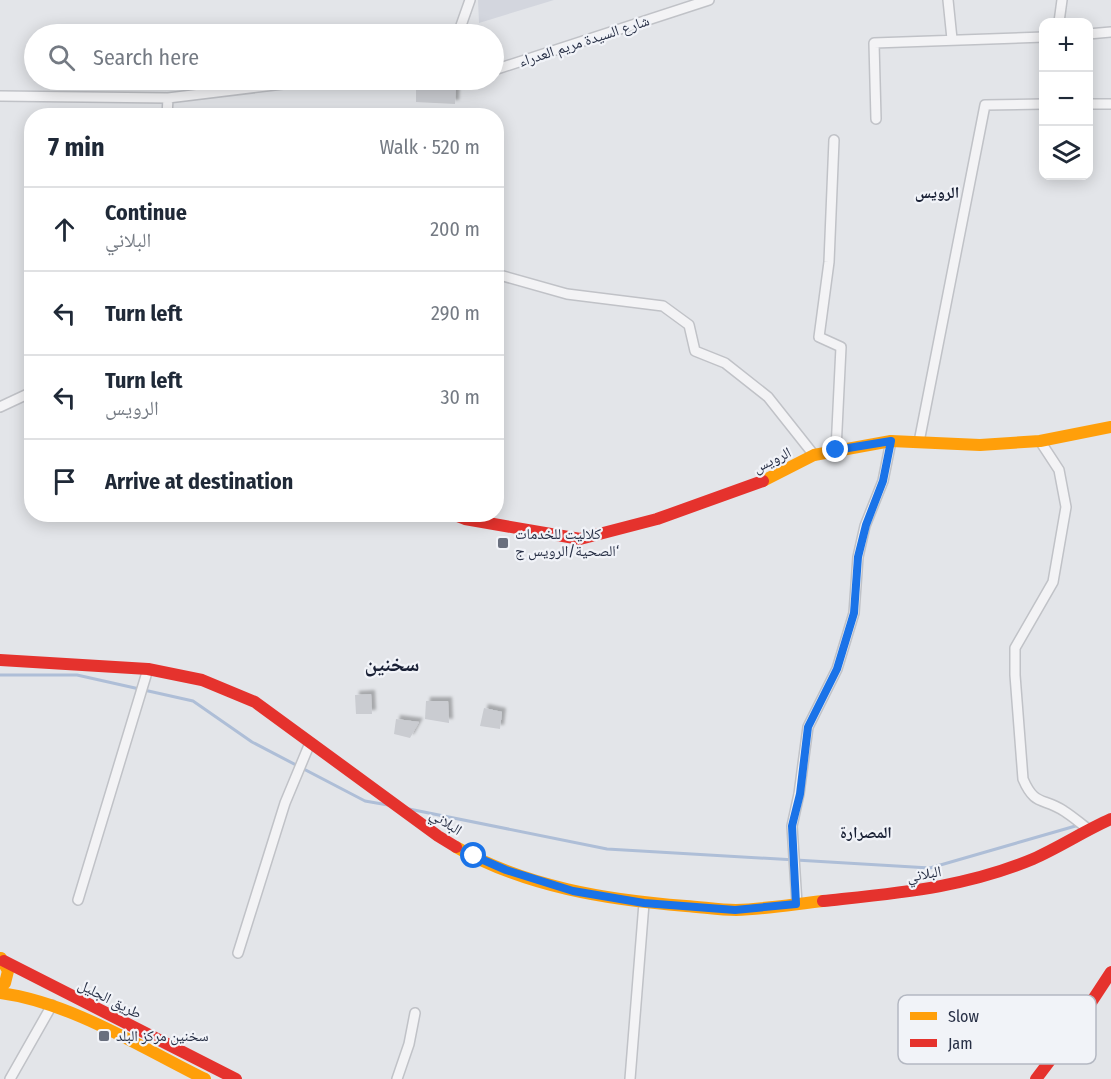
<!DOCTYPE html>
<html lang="en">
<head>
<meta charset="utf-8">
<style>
	body { margin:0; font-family:"Fira Sans Condensed","Noto Naskh Arabic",sans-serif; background:#f2f2f3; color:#1f2937 }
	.controls { position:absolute; right:18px; top:18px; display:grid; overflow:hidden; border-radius:12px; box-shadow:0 3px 15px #0003 }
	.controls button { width:54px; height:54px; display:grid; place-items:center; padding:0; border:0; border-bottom:2px solid #e0e1e3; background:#fff; color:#1f2937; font:30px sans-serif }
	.stop { position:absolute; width:18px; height:18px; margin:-14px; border:4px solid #1a73e8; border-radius:50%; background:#fff }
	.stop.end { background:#1a73e8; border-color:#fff; box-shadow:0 2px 6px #0008 }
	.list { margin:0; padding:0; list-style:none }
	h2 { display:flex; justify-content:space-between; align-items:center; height:78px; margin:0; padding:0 24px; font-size:26px }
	h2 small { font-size:20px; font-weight:400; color:#747a83 }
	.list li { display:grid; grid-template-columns:39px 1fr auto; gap:18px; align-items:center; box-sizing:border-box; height:84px; padding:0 24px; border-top:2px solid #e0e1e3 }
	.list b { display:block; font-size:22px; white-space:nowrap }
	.list p { margin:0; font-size:20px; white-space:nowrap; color:#747a83 }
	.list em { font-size:20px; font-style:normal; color:#747a83 }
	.icon { flex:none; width:33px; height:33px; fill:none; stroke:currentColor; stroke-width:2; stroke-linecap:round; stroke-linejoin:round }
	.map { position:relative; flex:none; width:1111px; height:1079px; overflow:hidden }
	.search { position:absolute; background:#fff; box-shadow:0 3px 15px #0003; left:24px; top:24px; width:480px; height:66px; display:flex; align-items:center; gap:15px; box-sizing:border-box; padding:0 21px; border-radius:33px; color:#747a83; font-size:22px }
	.panel { position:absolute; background:#fff; box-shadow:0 3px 15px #0003; left:24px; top:108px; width:480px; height:414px; border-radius:24px }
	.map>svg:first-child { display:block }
	.built { fill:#d3d6de }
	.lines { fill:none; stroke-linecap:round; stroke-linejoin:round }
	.stream { stroke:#aebed7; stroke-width:3 }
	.building { fill:#caccd1; filter:url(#shadow) }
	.street-casing { stroke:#c0c2c7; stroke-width:12 }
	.street { stroke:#f3f3f5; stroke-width:9 }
	.slow { stroke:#ff9f0a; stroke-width:12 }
	.jam { stroke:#e5322d; stroke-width:12 }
	.route { stroke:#1a73e8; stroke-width:8 }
	.poi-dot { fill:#696f7e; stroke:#f1f3f8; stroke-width:2 }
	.labels { text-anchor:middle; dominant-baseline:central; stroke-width:4.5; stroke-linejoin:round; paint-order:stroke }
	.street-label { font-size:15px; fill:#272f45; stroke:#f1f3f8 }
	.poi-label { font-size:15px; fill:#272f45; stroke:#f1f3f8; text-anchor:start }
	.neighbourhood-label { font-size:16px; font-weight:bold; fill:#192035; stroke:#f1f3f8 }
	.district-label { font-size:21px; font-weight:bold; fill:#192035; stroke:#f1f3f8 }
	.key { fill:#f1f3f8; stroke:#b4b8c2; stroke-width:1.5 }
	.key-label { font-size:16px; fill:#272f45 }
</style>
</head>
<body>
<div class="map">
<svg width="1111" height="1079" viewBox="0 0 1111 1079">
	<defs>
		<filter id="shadow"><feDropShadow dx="4" dy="-4" stdDeviation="1.5" flood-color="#0004"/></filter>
	</defs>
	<rect width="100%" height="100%" fill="#e3e5e9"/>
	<path class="built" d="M478,0H554L479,23Z"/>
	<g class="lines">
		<path class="stream" d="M0,675H77L193,701L252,742L365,801L388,805
			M409,809L607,849L930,868L1079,825"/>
	</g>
	<path class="building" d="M436,85L456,86L455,104L416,102V90Z
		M371,694L372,714H356L355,695Z
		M426,701H448L449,723L425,719Z
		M484,708L502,712L500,729L480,726Z
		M396,719L419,722L410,738L394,734Z"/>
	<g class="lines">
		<g class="street-casing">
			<path id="street" d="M948,0L952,39
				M1059,22L1062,0
				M458,34L470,0
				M1088,34L1111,32
				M494,70L709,0
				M0,96L168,98L300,82H432L450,80
				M1088,104H1111
				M167,116L168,98
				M876,119L874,43L1044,37
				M834,140L829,262L819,337L841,347L836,450
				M496,274L567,294L663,306L689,325L695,351L725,363L768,397L814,455
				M0,407L32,392
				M1040,441L1059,470L1066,507L1053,582L1015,648V675L1023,779C1035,807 1043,797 1064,811C1072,816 1080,823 1088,829
				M919,442L985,105L1044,104
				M78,900L148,669
				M797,904L792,826L799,794L808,727L837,669L854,613L858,557L865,526L883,481L891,441
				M238,953L285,803L310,743
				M10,1079L52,1005
				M397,1079L409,1044L415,1013
				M630,1079L644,903"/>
		</g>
		<use href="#street" class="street"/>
		<path class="slow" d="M763,481L814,455L891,441L980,445L1040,441L1111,427
			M456,847C525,887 608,900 686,906C702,907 720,910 736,910C765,909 795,904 823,901
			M0,988L5,983L8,971L1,958
			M0,993C70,1002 142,1048 205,1079"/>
		<path class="jam" d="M452,514L465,519L580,539L657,519L763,481
			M0,660L148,669L202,680L255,702L438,836L456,847
			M823,901C897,893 964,888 1033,859C1060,847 1084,831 1111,819
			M4,961L236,1079
			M1036,1079L1073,1030L1111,972"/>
	</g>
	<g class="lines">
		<path class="route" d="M474,856L506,870L573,891L644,903L735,910L796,904L792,826L800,794L808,727L837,669L854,613L858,557L866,525L883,481L891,441L836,450"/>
	</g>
	<g class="poi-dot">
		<rect x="497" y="537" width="12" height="12" rx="3"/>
		<rect x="98" y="1030" width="12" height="12" rx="3"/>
	</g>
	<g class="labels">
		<g class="street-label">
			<text transform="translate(584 41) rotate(-18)">شارع السيدة مريم العدراء</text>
			<text transform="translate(772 460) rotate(-26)">الرويس</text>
			<text transform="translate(446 822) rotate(33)">البلاني</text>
			<text transform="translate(924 874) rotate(-10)">البلاني</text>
			<text transform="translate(110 999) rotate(27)">طريق الجليل</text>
		</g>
		<g class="poi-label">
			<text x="515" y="534">كلاليت للخدمات<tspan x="515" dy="17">الصحية/الرويس ج‘</tspan></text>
			<text x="116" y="1036">سخنين مركز البلد</text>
		</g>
		<g class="neighbourhood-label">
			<text x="937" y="192">الرويس</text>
			<text x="866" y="832">المصرارة</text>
		</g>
		<g class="district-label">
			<text x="392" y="664">سخنين</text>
		</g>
	</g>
	<rect x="898" y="995" width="198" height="69" rx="9" class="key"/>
	<rect x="910" y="1012" width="27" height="8" fill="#ff9f0a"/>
	<rect x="910" y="1039" width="27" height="8" fill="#e5322d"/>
	<g class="key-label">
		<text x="948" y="1022">Slow</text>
		<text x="948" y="1049">Jam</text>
	</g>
</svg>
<div class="controls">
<button>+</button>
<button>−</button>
<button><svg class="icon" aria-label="layers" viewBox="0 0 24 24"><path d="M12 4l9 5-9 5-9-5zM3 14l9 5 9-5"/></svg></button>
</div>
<div class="stop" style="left:474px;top:856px"></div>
<div class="stop end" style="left:836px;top:450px"></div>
<div class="search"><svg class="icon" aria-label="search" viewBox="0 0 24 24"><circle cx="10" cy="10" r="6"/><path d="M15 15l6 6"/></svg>Search here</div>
<section class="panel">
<h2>7 min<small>Walk · 520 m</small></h2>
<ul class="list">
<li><svg class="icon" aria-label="ahead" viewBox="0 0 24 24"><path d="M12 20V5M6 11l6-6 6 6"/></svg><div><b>Continue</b><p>البلاني</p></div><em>200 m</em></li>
<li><svg class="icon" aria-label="left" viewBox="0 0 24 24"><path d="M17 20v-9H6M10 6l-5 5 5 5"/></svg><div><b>Turn left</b></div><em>290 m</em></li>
<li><svg class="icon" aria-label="left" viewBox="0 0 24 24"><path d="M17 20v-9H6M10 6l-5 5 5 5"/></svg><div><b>Turn left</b><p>الرويس</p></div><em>30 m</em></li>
<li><svg class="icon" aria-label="arrive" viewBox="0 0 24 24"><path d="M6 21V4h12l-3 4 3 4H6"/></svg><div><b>Arrive at destination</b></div></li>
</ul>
</section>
</div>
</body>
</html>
